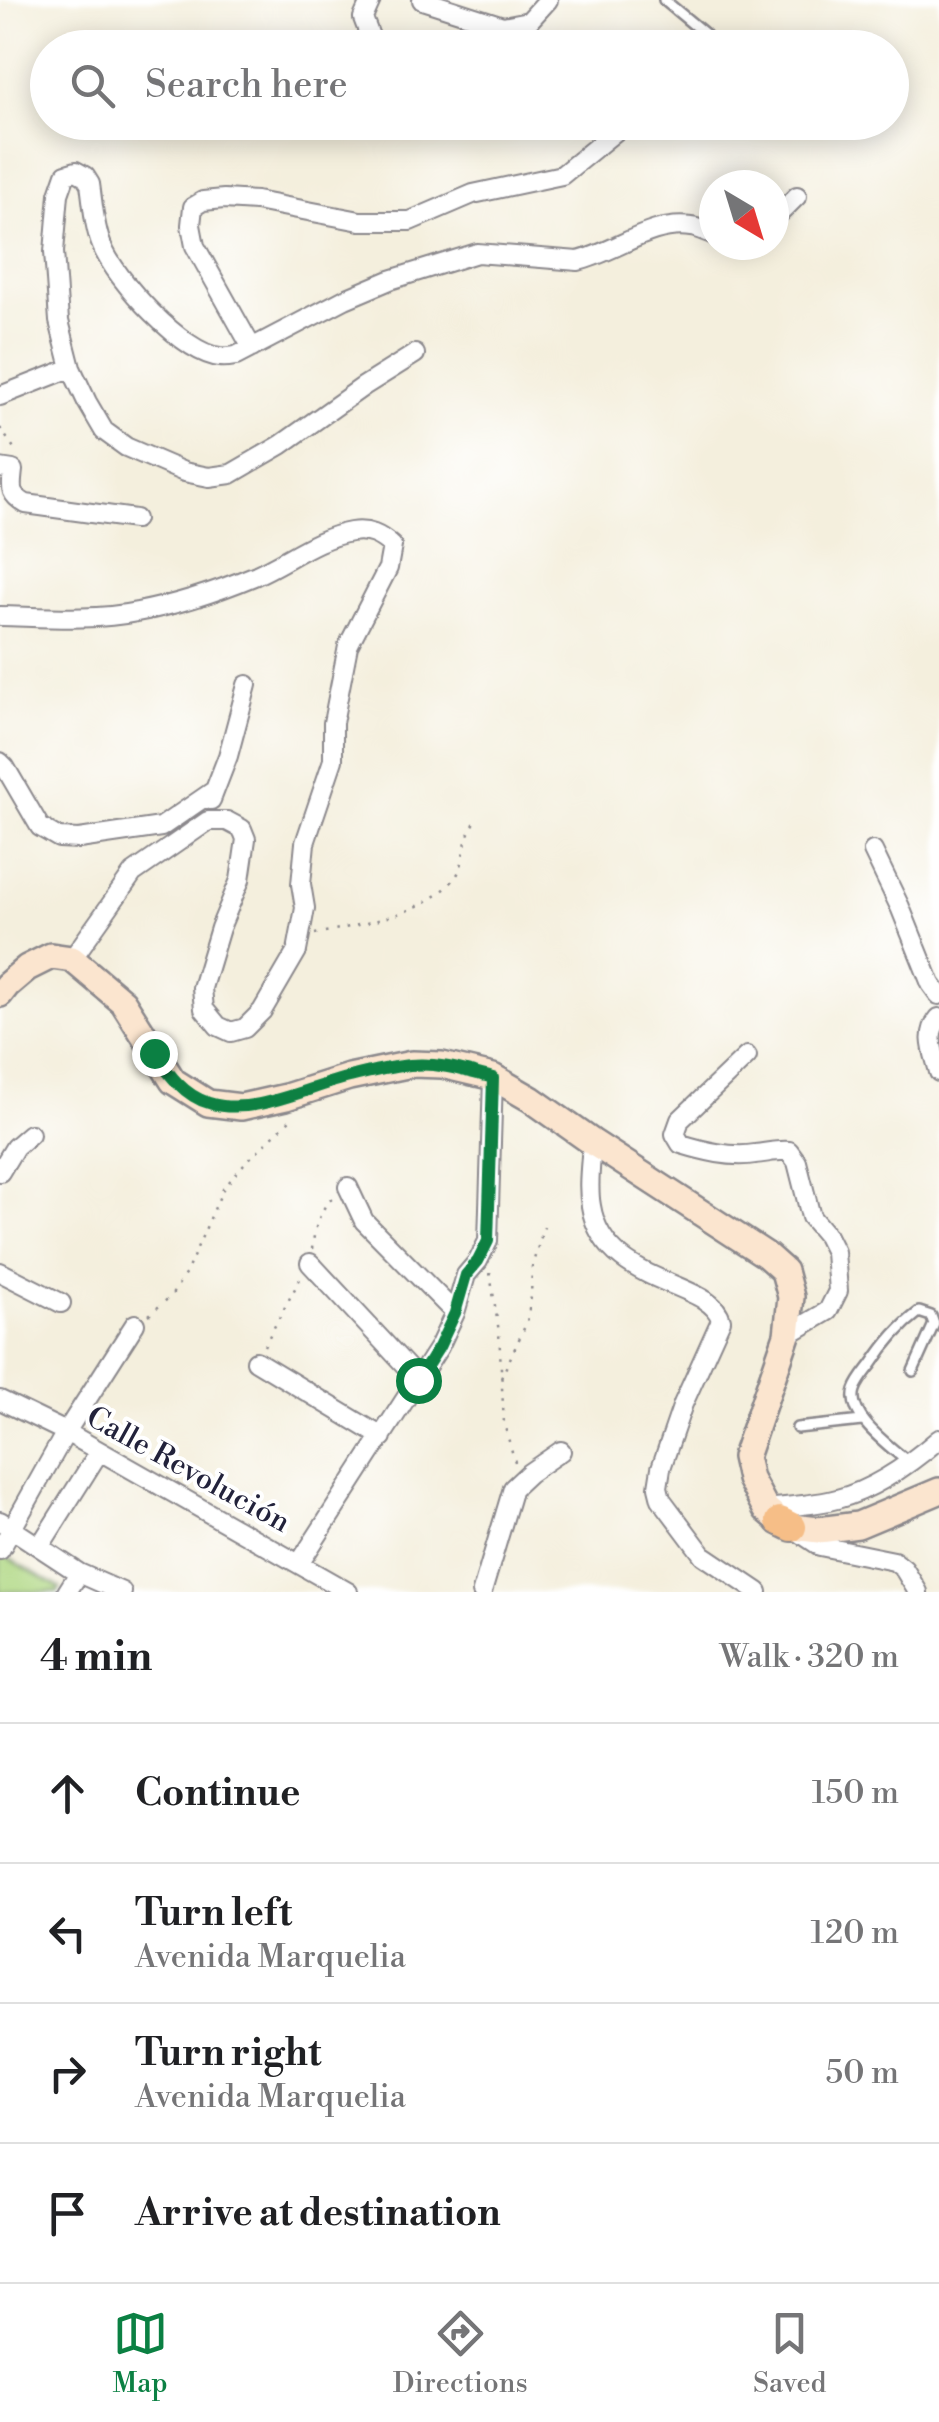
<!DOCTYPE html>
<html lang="en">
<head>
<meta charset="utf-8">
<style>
	body { margin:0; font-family:"Libre Bodoni",serif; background:#f6f6f6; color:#202124 }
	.compass { position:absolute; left:699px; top:170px; width:90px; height:90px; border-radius:50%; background:#fff; box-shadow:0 5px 25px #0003; rotate:142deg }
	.stop { position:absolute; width:30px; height:30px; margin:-22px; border:8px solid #0b8043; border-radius:50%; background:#fff }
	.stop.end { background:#0b8043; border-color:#fff; box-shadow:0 2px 10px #0008 }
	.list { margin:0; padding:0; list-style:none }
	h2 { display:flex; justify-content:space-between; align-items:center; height:130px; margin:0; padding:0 40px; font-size:42px }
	h2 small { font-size:32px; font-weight:400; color:#757577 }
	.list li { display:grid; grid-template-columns:65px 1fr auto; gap:30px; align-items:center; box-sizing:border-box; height:140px; padding:0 40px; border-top:2px solid #e0e0e0 }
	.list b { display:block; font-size:38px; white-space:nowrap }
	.list p { margin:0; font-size:32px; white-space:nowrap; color:#757577 }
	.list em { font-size:32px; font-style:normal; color:#757577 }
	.icon { flex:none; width:55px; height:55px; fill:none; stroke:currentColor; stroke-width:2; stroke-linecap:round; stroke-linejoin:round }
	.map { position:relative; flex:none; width:939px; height:1592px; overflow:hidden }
	.search { position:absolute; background:#fff; box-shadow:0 5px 25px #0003; left:30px; right:30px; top:30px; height:110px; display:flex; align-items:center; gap:25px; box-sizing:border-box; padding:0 35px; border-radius:55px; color:#757577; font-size:38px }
	.sheet { height:690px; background:#fff }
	nav { display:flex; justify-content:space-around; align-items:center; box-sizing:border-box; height:140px; border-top:2px solid #e0e0e0; background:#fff; font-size:28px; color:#757577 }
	nav a { display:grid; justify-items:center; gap:5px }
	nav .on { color:#0b8043 }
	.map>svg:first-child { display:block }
	.pitch { fill:#aed781; stroke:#687c5e; stroke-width:2.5 }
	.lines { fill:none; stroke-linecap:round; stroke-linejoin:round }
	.service-casing { stroke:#8b888c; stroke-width:14 }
	.minor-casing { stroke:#8b888c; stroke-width:22 }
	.secondary-casing { stroke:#8b888c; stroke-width:30 }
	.primary-casing { stroke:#8b888c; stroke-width:32 }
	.path { stroke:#8b888c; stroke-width:2.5; stroke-dasharray:2.5 8; stroke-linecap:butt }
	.service { stroke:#fff; stroke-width:9 }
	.minor { stroke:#fff; stroke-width:18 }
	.secondary { stroke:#fbe5cf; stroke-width:25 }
	.primary { stroke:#f6be87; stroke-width:28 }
	.route { stroke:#0b8043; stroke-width:12 }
	.labels { text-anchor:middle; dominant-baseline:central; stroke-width:8; stroke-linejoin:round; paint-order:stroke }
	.street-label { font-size:30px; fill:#22223b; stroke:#fff }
</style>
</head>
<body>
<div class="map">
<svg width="939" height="1592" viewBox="0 0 939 1592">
	<rect width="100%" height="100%" fill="#fff"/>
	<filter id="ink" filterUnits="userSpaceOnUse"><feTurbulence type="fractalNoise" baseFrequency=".01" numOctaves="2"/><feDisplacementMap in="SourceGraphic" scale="20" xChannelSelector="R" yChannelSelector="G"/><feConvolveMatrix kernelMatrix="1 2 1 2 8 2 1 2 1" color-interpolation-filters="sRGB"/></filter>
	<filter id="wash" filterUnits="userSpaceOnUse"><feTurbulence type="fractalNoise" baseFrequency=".0048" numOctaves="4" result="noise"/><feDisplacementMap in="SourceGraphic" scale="40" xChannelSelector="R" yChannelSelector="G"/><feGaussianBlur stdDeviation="2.25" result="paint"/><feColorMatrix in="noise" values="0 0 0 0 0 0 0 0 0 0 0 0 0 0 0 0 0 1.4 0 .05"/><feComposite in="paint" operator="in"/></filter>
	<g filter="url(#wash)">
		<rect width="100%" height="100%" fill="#f4efdd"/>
		<path class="pitch" d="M3,1555L60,1588L58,1592H0V1561Z"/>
	</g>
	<g filter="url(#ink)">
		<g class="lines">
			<g class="service-casing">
				<path id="service" d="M664,0L705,34
					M797,1428L862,1421
					M908,1462C891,1447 846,1416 855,1390C858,1381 866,1372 872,1364C885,1344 899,1327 919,1312L931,1316L934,1324L913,1371"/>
			</g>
			<g class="minor-casing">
				<path id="minor" d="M371,0L363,18L371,39L381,48
					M422,0L503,26L529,21L548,0
					M774,219L797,196
					M252,348L195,246L191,225L193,207L203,201L224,199L256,201L360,221H410L473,194L562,175L627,122
					M415,354L364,386L281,445L231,474L209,477L184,472L126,447L104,431L87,402L71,368L59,321L54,252L59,194L66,174L76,171L85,176L90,184C93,204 94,227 102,246C115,279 183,354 220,357C225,358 230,357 236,356L345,299L390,280L477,253L578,261C616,252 651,221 691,227C699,228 707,232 714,235
					M0,396L71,368
					M0,468L13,470C11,489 9,494 26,504L135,519
					M0,616C45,617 93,621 137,612C176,605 218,591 254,576C287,562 315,538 351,532C368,529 380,535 392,546L388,568L348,646L333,723V760L305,843L301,884L305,908L297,951L262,1011L245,1028L231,1032L218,1026L204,1009L202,988L220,928L240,880L246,839L242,829L227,821H208L133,873L72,959
					M0,762L5,767L40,827L59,838L79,839L161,827L212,792
					M211,800L228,756L247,685
					M873,851L900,907L931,984L939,995
					M939,1018C925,1035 934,1052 939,1072
					M747,1056L680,1120L675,1134L681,1144C704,1151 731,1158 755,1154C767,1153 777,1150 789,1151L797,1162L811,1217L827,1236L835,1252L838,1291L828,1311L787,1335
					M592,1142C591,1163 587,1186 591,1206C604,1287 711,1279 721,1320L683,1404L661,1468L658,1487L661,1499L703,1555L758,1592
					M0,1172L15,1147L30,1134
					M348,1187L364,1221L455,1313
					M310,1263L418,1379
					M0,1272L61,1303
					M256,1361L382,1437
					M0,1400L66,1432L348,1592
					M766,1509C789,1506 815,1505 837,1499C873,1490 911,1463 939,1439
					M0,1521L79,1573L122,1592
					M796,1530L820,1546L894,1561L904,1569L918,1592
					M40,1546L99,1452
					M0,1550L66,1432L135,1324
					M299,1564L439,1347L455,1313L466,1275L478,1261L488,1241L493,1077
					M67,1592L79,1573
					M482,1592L513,1488L529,1473L561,1451"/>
			</g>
			<g class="secondary-casing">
				<path id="secondary" d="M0,994L7,985L27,968L51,956L72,959L123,1002L173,1081L208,1103L241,1107L286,1097L349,1077L412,1064L442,1065L493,1077L531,1099L592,1142L766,1255L784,1271L791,1297L787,1335L745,1457L750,1479L766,1509L780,1521
					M792,1527L819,1530L858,1525L939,1491"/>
			</g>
			<g class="primary-casing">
				<path id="primary" d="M780,1521L792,1527"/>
			</g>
			<path class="path" d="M0,428L16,451
				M315,934C357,925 432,914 457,875C464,864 463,851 467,838C469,831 474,824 478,818
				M312,1249C314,1232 319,1208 333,1198
				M490,1273L499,1332L504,1424L515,1462
				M149,1315L171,1296L186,1273L223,1189L244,1164L295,1115
				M264,1346L300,1279
				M501,1378L527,1322L531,1297L532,1266L544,1227"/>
			<use href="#service" class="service"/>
			<use href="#minor" class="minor"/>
			<use href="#secondary" class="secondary"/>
			<use href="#primary" class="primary"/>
		</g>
	</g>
	<g class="lines" filter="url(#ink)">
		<path class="route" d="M154,1053C168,1073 184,1096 209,1103C253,1117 307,1087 350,1077C369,1072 390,1067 410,1065C438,1062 466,1071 493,1078L488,1241L478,1261L466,1275L455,1313L439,1347L418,1380"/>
	</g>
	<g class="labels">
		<g class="street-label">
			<text transform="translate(188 1470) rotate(29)">Calle Revolución</text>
		</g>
	</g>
</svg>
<svg class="compass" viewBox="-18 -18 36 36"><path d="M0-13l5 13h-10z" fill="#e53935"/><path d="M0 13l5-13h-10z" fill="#757577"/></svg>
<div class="stop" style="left:418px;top:1380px"></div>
<div class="stop end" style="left:154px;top:1053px"></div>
<div class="search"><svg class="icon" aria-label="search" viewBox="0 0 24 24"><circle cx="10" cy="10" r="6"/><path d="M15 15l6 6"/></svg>Search here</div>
</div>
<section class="sheet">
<h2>4 min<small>Walk · 320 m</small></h2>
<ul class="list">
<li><svg class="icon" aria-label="ahead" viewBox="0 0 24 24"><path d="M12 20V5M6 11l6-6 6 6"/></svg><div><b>Continue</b></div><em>150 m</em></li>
<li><svg class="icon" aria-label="left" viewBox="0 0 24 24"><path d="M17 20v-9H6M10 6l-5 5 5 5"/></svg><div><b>Turn left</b><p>Avenida Marquelia</p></div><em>120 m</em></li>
<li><svg class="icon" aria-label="right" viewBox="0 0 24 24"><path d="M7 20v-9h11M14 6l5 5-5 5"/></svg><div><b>Turn right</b><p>Avenida Marquelia</p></div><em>50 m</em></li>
<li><svg class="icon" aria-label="arrive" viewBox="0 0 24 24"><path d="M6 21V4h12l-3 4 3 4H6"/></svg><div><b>Arrive at destination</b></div></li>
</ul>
</section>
<nav>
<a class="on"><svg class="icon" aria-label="map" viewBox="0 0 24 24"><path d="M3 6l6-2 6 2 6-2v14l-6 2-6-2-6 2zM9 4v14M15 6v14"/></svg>Map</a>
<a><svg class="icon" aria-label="directions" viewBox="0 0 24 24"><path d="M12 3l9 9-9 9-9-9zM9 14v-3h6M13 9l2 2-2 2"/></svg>Directions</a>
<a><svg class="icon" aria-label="saved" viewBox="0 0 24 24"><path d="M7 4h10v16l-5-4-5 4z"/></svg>Saved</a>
</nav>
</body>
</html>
